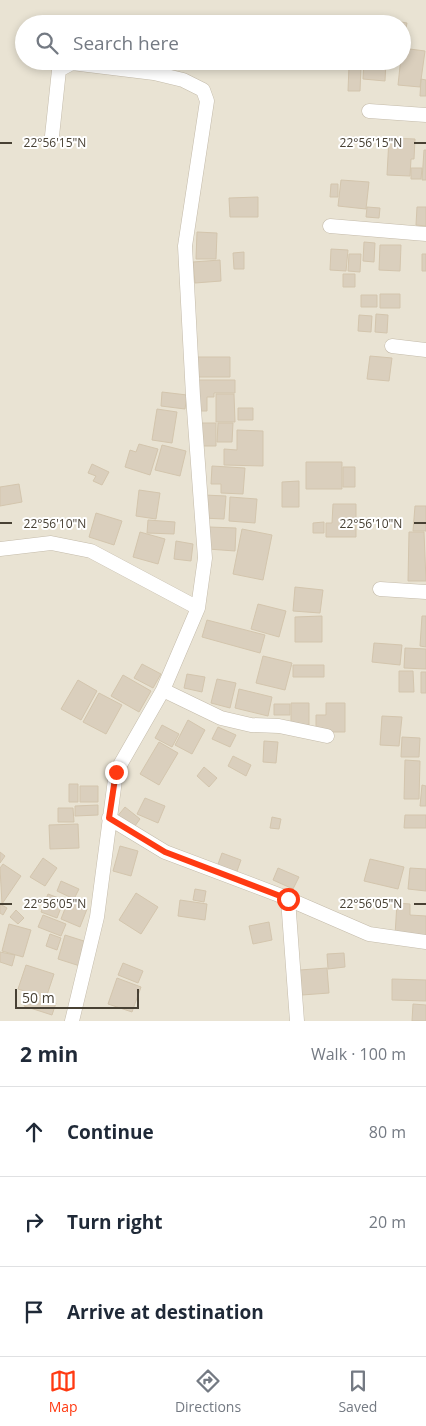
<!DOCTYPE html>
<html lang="en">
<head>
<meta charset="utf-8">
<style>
	body { margin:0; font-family:"Open Sans",sans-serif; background:#f6f6f7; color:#1f2937 }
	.scale { position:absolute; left:15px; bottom:12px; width:124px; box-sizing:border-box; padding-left:5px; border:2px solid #484134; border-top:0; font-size:14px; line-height:18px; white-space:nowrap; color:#484134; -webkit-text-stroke:4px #fff; paint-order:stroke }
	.stop { position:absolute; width:15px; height:15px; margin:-11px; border:4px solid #ff3a12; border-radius:50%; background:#fff }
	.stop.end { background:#ff3a12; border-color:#fff; box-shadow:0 1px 5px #0008 }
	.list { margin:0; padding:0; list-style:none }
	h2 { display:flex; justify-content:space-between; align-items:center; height:65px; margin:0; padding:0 20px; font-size:21px }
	h2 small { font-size:16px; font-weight:400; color:#747a83 }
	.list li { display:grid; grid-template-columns:32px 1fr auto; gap:15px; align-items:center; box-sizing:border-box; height:90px; padding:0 20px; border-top:1px solid #e0e1e3 }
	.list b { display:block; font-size:19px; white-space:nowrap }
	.list em { font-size:16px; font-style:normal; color:#747a83 }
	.icon { flex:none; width:28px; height:28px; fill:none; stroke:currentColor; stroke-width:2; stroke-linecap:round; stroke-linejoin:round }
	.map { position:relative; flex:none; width:426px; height:1021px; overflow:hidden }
	.search { position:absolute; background:#fff; box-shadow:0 2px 8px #0003; left:15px; right:15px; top:15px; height:55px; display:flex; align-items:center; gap:12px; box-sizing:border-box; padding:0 18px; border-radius:28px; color:#747a83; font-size:19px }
	.sheet { height:335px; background:#fff }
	nav { display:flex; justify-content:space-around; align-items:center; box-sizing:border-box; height:70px; border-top:1px solid #e0e1e3; background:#fff; font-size:14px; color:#747a83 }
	nav a { display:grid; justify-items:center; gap:2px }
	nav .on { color:#ff3a12 }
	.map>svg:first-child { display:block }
	.residential { fill:#e9e3d3; fill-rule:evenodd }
	.building { fill:#dacfbd; stroke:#d3c5ad }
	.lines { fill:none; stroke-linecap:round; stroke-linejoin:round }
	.minor-casing { stroke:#c4bbaa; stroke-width:15 }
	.minor { stroke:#fff; stroke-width:14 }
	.route { stroke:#ff3a12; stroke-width:6 }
	.ticks { fill:none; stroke:#484134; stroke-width:2 }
	.ticks-label { font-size:12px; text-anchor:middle; fill:#484134; stroke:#fff; stroke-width:4; stroke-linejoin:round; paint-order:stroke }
</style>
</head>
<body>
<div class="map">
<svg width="426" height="1021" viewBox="0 0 426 1021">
	<rect width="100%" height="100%" fill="#f4f0e6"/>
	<path class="residential" d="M0,0H426V1021H0ZM24,24H402V61H24Z"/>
	<path class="building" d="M389,20L407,23L403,43L402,24H388Z
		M402,48L425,51L420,87L398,85Z
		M364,61H386L385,81L363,79Z
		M349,66L361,67L360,91H348Z
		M421,79L426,80V96H420Z
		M389,138L415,139L414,159H411L410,176L387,175Z
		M424,150H426V180H422Z
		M411,168H422L421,179H411Z
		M341,180L369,182L366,209L338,206Z
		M331,184H338V197H330Z
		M258,197V217H230L229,198Z
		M367,207L380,208L379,218L366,217Z
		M417,207H426V226L416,225Z
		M197,232L217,233L216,259H196Z
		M364,242L375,243L374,262L363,261Z
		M380,245H401L400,271L379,270Z
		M331,249L348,250L346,271L330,270Z
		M244,252V269H234L233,253Z
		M349,254H361L360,272L348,271Z
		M422,254H426V271H422Z
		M220,260L221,281L195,283L193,262Z
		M343,274H355V287H343Z
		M380,294H400V308H380Z
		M361,295H377V307H361Z
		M376,314L388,315L387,333L375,332Z
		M359,315L372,316L371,332L358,331Z
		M370,356L392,358L389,381L367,379Z
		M197,357H230V377H197Z
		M196,380H235V393H214V397H207V411H196Z
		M162,392L187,395L185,409L161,406Z
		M216,394H234L235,422H216Z
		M238,408H253V420H238Z
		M157,409L177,412L172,443L152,440Z
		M198,423H216V446H198Z
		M218,423H233L232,442H217Z
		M237,430L263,431V466L224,465V449L237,450Z
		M139,444L158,449L150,475L125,467L130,450L136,452Z
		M162,445L186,451L180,476L155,470Z
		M306,462H342V489H306Z
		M92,464L109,472L102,485L93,481L96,476L88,473Z
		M212,466L245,468L243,494L221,493V484H211Z
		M343,467H355V487H343Z
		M299,481V507H282V482Z
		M19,484L22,502L0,506V487Z
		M139,490L160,493L156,519L136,516Z
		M204,495L226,496L224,519L202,518Z
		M230,497L257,499L255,523L229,521Z
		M333,504H356V537H326V523H332Z
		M415,506H426V531H413Z
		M96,513L122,521L114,545L89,537Z
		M148,520L175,522L174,534L147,533Z
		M324,522V533H313V523Z
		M209,527L236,528L235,551L208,549Z
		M242,529L272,535L263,580L233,574Z
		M140,532L165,539L158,564L133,557Z
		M409,532H424L426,581H408Z
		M176,541L193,544L191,561L174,559Z
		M295,587L323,590L320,613L293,611Z
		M258,604L286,611L279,637L251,629Z
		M322,616V642H295V617Z
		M422,616H426V647L420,646Z
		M207,620L265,635L260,653L202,637Z
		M374,643L402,645L400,665L372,662Z
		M405,648L426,649V669L404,668Z
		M263,656L292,663L285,690L256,683Z
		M142,664L161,674L153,688L134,678Z
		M293,665H324V677H293Z
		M399,671H413L414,692H399Z
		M421,672H426V693H421Z
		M187,674L205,677L202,692L184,688Z
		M123,675L151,691L139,712L111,696Z
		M217,679L236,683L230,708L211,703Z
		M78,680L97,691L81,720L61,709Z
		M239,689L272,697L268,716L235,708Z
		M99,693L122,705L106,734L83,722Z
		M291,703H309V725H291Z
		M326,703H345V732H316V715H326Z
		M274,704H290V715H274Z
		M382,716L402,717L399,746L380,745Z
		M188,720L205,730L192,754L175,745Z
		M162,725L179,734L172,747L155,738Z
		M218,727L236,735L230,747L212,739Z
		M402,737L420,738L419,757H401Z
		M264,741L278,742L276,763L263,762Z
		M159,742L178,753L159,785L140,774Z
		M233,756L251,765L246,776L228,766Z
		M405,760L420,761L419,799H404Z
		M204,767L217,778L209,787L197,776Z
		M69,784H78V802H69Z
		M422,785L426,786V806H420Z
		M80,786H98V802H80Z
		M145,798L165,806L158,823L137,814Z
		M98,805V815L75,816V806Z
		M125,807L140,819L132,830L116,818Z
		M58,808H73L74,822H58Z
		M405,815H426V828H404Z
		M272,817L281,819L279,829L270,828Z
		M78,824L79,848L50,849L49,825Z
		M120,846L138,851L131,876L113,871Z
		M0,852L5,856L0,863Z
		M222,853L241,860L236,874L217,867Z
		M43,858L57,868L45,886L30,877Z
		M370,859L404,867L398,889L364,881Z
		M3,864L21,876L2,904L0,868Z
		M278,868L299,877L293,889L273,880Z
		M410,868L426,869V891L408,889Z
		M61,881L79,889L74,899L57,891Z
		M195,889L206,891L204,902L193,900Z
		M136,893L158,907L141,934L119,920Z
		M48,894L64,900L57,918L41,912Z
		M180,900L207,904L205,920L178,916Z
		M68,901L87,909L80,927L61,919Z
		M397,903L410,904V915L426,916V937L395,935Z
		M0,904L7,908L3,915L0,913Z
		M16,910L24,918L18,924L10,917Z
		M43,915L66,924L61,936L38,927Z
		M269,922L272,940L253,944L249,926Z
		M9,924L31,930L23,957L2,951Z
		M50,934L61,938L57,950L46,946Z
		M65,935L87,942L80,966L58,959Z
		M0,952L15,955L12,966L0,962Z
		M344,953L345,967L328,969L327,954Z
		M123,963L143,971L138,983L118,975Z
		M26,965L54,974L46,998L18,989Z
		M327,968L329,993L302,995L300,970Z
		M117,978L141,987L132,1012L108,1004Z
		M392,979L426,980V1001L392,1000Z
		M28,994L56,1003L52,1015L24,1006Z
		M413,1004L426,1005V1021H412Z"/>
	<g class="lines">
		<g class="minor-casing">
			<path id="minor" d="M369,111L426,115
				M52,136L59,70L72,63L154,73L183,80L203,90L207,101L185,246L193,396L205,558L198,608L163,690L116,772L97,917L72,1021
				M330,226L426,234
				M392,346L426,350
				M0,549L51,543L91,551L198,608
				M380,589L426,592
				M163,690L221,718L251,725L279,726L327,736
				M109,818L165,852L279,895L369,934L426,942
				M288,899L297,1021"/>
		</g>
		<use href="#minor" class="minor"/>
	</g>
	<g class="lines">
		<path class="route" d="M116,772L109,818L165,852L288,899"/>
	</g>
	<path class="ticks" d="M0,143H12M414,143H426M0,523H12M414,523H426M0,904H12M414,904H426"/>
	<g class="ticks-label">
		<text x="55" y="147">22°56'15"N</text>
		<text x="371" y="147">22°56'15"N</text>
		<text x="55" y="528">22°56'10"N</text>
		<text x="371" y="528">22°56'10"N</text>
		<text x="55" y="908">22°56'05"N</text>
		<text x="371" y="908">22°56'05"N</text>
	</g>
</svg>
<div class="scale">50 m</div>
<div class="stop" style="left:288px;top:899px"></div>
<div class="stop end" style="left:116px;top:772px"></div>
<div class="search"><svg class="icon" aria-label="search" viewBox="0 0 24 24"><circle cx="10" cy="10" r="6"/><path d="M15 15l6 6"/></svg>Search here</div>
</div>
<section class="sheet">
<h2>2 min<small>Walk · 100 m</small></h2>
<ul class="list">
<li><svg class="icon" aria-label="ahead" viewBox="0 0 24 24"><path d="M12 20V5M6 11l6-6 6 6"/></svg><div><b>Continue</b></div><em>80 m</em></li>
<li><svg class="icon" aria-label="right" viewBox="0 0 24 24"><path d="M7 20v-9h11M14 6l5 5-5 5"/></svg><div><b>Turn right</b></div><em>20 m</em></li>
<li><svg class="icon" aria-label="arrive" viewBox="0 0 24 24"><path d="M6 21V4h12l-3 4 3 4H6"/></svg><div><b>Arrive at destination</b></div></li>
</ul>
</section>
<nav>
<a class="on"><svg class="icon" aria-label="map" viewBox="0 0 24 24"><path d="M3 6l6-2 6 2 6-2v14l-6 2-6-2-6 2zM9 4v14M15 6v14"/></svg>Map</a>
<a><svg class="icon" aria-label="directions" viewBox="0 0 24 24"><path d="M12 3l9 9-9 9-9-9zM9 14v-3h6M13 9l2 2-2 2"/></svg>Directions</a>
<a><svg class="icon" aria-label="saved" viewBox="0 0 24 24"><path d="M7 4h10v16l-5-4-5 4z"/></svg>Saved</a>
</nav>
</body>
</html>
